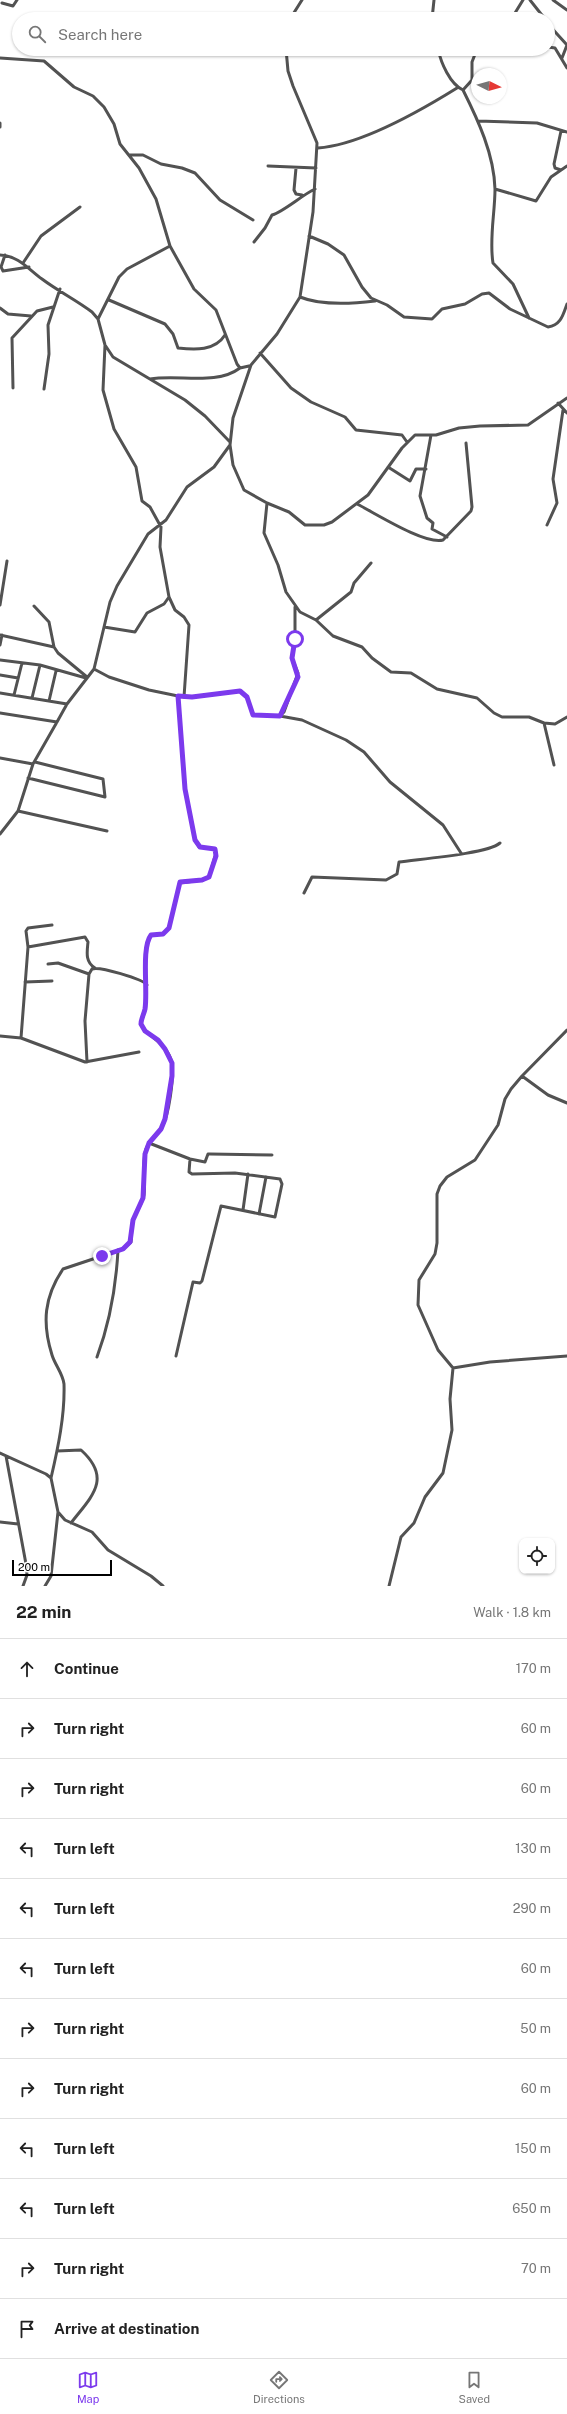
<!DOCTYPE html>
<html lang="en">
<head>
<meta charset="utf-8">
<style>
	body { margin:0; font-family:"Public Sans",sans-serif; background:#f2f2f2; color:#222 }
	.controls { position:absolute; right:12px; bottom:12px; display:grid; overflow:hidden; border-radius:8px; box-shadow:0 1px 3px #0004 }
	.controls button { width:36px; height:36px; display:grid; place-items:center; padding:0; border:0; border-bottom:1px solid #e0e0e0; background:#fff; color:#222; font:20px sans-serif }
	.compass { position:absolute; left:471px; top:68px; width:36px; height:36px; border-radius:50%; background:#fff; box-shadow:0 1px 3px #0004; rotate:95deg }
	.scale { position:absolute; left:12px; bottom:10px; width:100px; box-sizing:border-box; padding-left:4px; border:2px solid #000; border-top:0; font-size:11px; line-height:14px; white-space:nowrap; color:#000; -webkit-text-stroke:3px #fff; paint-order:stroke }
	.stop { position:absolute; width:12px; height:12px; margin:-9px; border:3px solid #7c3aed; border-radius:50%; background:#fff }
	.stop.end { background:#7c3aed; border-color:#fff; box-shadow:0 1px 4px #0008 }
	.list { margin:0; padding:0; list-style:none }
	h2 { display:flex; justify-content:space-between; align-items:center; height:52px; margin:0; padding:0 16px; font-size:17px }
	h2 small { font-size:13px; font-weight:400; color:#767676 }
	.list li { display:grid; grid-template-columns:26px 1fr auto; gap:12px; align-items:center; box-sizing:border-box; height:60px; padding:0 16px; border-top:1px solid #e0e0e0 }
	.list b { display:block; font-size:15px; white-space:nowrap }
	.list em { font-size:13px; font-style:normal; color:#767676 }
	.icon { flex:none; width:22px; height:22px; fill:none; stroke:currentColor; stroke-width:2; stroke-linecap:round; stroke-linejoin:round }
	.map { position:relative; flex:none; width:567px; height:1586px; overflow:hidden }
	.search { position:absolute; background:#fff; box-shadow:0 1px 3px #0004; left:12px; right:12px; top:12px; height:44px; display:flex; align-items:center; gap:10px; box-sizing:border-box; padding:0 14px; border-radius:22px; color:#767676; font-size:15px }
	.sheet { height:772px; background:#fff }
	nav { display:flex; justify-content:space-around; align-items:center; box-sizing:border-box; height:56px; border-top:1px solid #e0e0e0; background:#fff; font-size:11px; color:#767676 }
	nav a { display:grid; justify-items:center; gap:2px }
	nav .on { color:#7c3aed }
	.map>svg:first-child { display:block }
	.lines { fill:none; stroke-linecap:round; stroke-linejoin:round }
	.minor { stroke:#525252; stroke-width:3 }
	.route { stroke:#7c3aed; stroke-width:5 }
</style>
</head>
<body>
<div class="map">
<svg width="567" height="1586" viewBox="0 0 567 1586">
	<rect width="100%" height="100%" fill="#fff"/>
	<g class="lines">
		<path class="minor" d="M530,0L545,19
			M553,0L567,10
			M2,3L13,6L17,0
			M290,19L302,0
			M432,19L434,0
			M508,19L515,13L523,0
			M548,24L567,45L562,58
			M548,47L555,48L567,68
			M286,49L288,71L293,86L317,143L313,212L300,297L277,334L251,365L233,418L230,445L233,465L244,490L267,503L289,512L305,525H324L332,522L368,495L402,448L415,435H436L459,428L480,426L528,425L567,398
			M438,49C441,63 450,84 463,90C478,120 494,154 495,189C495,213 489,239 493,263L513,284L529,318
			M533,54L538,49
			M0,58L44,61L74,87L93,96L104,107L114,124L120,144L139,168L156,199L170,246L194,289L216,310L237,364L240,368L249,366
			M463,90L472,80V62L477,49
			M478,121L537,123L567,132
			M0,123V127
			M318,148C361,145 420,111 457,88
			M129,155H143L161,164L182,168L195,173L220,200L253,220
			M268,166L316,168
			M296,168L294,190L296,194L302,195
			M561,170L555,168L554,164L561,131
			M495,189L536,201L551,177L567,166
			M309,236L328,244L344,255L362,287L371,298L387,305L404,317L432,319L442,309L465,304L482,294L489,293L510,309L548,327C561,325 563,315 567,304
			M254,242L265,228L272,215C283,212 302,195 315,189
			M0,255C19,256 28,269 42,279C58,291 76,300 92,312L98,319L105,345L113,357L185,400L205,416L230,442
			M5,255L1,267L3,271L29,267
			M23,263L41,236L80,207
			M300,297C322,306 351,304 375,301
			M109,300L165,324L173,334L178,348C195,350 215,351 225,335
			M0,308L8,314L31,316
			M98,319L119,277L127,269L170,246
			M105,345L103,390L114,429L136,467L142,501L150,507L161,527L160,547L169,597L175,610L184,617L189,625L184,697
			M260,353L291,388L311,402L345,417L356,430L402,435L407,442
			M150,379C179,374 216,386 240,368
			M13,388L12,338L37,311L53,307
			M44,389L49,354L48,325L60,289
			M558,403L567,413
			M431,435L420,496L427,518L433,523L432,529L447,537
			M388,467L410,481L416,469H426
			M267,503L264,533L278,565L286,592L300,612L316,620L333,636L362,647L372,658L391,672L411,673L437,689L477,698L494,713L502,717H529L544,723L554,765
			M357,504C375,513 425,545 443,540L471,511L472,507L466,443
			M547,525L557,503L553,479L563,410
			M0,605L7,561
			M34,606L49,622L54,647L58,653L87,677
			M316,620L351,592L354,583L371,563
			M104,627L135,632L147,613L164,604L169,597
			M0,635L54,647
			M0,645L2,635
			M0,660L40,665L86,678
			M0,675L18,678
			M0,693L67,704
			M14,695L22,663
			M178,696L192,697L240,691L247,697L253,715L280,716L284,712L298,673L292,658L295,639V607
			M32,698L40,665
			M49,701L56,671
			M0,713L57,722
			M280,716L302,720L346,740L364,752L390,782L443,825L461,853
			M544,723L555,724L567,717
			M0,758L33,764
			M28,778L105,797L103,779L35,762
			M18,811L107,831
			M0,834L18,811L33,764L57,722L67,704L94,669L110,602L117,586L148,534L166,520L187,487L214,467L230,445
			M304,893L312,877L386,880L397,874L399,862C419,859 487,854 500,843
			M28,947L85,937L88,942C87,952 85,962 95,968
			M48,964L58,963L89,974
			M25,982L52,981
			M0,1036L21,1038L85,1062L139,1052
			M21,1038L28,947L26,931L28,928L52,925
			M87,1062L85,1021L89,974L92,969C99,966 143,979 147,985
			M522,1076L548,1095L567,1103
			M149,1143L190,1159L205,1162L208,1154H210L272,1155
			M243,1210L248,1174
			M259,1214L266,1177
			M176,1356L193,1282L200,1283L202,1281L221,1206L275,1217L282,1184L280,1179L235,1173L192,1174L189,1172L190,1159
			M97,1357C110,1322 116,1287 118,1250
			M453,1368L438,1350L418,1305L419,1280L435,1254L437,1243V1194L440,1186L447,1177L475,1160L498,1125L505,1099L511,1089L522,1076L567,1030
			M57,1451L81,1450C113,1479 91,1497 71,1523
			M0,1453L46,1474L51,1478L58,1512L65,1520L92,1532L108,1550L151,1576L163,1586
			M6,1456L26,1564L27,1575L23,1586
			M51,1478C58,1448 65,1415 64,1384C63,1374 55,1365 52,1355C42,1323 44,1297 63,1269L123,1249L131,1242C132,1235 131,1227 133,1220C136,1211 142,1205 144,1195C146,1180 141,1165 146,1149C149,1140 157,1135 162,1127C169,1115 174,1078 172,1064C169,1043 145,1036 141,1024C141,1019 144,1014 145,1009C148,990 141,948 151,935L163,934L169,928L180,883L202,880L209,877L216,853L215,849L199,847L195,840L185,789L178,696L149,690L109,677L94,669
			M0,1522L18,1524
			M45,1586L51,1576L58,1512
			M389,1586L401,1537L414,1523L425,1497L443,1473L452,1430L450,1399L453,1368L490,1362L567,1356"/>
	</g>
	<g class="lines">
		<path class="route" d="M102,1256L123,1249L130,1242L133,1220L143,1198L145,1154L149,1143L161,1129L165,1119L172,1076V1063L165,1049L158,1040L145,1031L141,1024C141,1019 144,1014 145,1009C148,990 141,948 151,935L163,934L169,928L180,882L202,880L209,877L216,856L215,849L200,847L195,840L185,789L178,696L192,697L240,691L247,697L253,715L280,716L298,677L292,658L295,639"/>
	</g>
</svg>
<div class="controls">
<button><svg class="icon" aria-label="locate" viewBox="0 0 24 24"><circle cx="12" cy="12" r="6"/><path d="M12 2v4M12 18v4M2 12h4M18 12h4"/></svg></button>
</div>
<svg class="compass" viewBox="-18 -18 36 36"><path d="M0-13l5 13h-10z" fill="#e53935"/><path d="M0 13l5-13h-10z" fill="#767676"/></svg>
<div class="scale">200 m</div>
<div class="stop" style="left:295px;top:639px"></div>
<div class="stop end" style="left:102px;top:1256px"></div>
<div class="search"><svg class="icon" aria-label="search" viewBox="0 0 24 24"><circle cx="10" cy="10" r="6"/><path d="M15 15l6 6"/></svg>Search here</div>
</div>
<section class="sheet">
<h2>22 min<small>Walk · 1.8 km</small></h2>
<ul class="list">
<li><svg class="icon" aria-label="ahead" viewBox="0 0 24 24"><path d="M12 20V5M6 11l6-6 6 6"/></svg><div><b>Continue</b></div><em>170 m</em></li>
<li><svg class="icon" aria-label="right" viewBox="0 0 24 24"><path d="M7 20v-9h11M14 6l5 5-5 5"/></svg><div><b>Turn right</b></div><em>60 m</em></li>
<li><svg class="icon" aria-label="right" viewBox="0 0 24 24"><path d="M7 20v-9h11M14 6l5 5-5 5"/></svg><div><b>Turn right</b></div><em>60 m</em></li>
<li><svg class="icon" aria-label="left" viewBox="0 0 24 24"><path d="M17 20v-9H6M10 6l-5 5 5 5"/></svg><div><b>Turn left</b></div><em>130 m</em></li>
<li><svg class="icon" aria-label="left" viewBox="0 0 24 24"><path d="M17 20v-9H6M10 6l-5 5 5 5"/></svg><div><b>Turn left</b></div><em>290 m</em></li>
<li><svg class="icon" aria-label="left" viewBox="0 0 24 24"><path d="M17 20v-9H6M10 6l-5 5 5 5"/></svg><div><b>Turn left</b></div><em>60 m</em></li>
<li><svg class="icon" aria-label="right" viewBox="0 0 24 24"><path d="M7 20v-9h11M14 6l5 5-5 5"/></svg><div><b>Turn right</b></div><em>50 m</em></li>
<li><svg class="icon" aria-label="right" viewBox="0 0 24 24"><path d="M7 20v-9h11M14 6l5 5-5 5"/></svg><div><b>Turn right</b></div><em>60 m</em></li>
<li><svg class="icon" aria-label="left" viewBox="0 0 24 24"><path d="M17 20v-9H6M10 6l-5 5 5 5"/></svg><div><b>Turn left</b></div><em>150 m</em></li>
<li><svg class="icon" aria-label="left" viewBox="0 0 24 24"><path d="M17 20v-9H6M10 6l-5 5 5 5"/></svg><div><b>Turn left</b></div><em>650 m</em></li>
<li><svg class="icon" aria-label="right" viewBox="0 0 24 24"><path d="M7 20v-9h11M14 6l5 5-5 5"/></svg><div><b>Turn right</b></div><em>70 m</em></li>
<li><svg class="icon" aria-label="arrive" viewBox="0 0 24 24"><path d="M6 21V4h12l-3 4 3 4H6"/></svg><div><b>Arrive at destination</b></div></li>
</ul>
</section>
<nav>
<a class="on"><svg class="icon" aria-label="map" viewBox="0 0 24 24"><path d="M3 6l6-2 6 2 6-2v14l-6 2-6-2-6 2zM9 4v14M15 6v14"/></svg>Map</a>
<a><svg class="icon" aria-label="directions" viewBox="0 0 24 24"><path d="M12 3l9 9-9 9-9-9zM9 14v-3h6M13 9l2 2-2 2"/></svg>Directions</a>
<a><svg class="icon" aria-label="saved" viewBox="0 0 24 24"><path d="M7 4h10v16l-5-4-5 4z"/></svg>Saved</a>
</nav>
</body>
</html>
